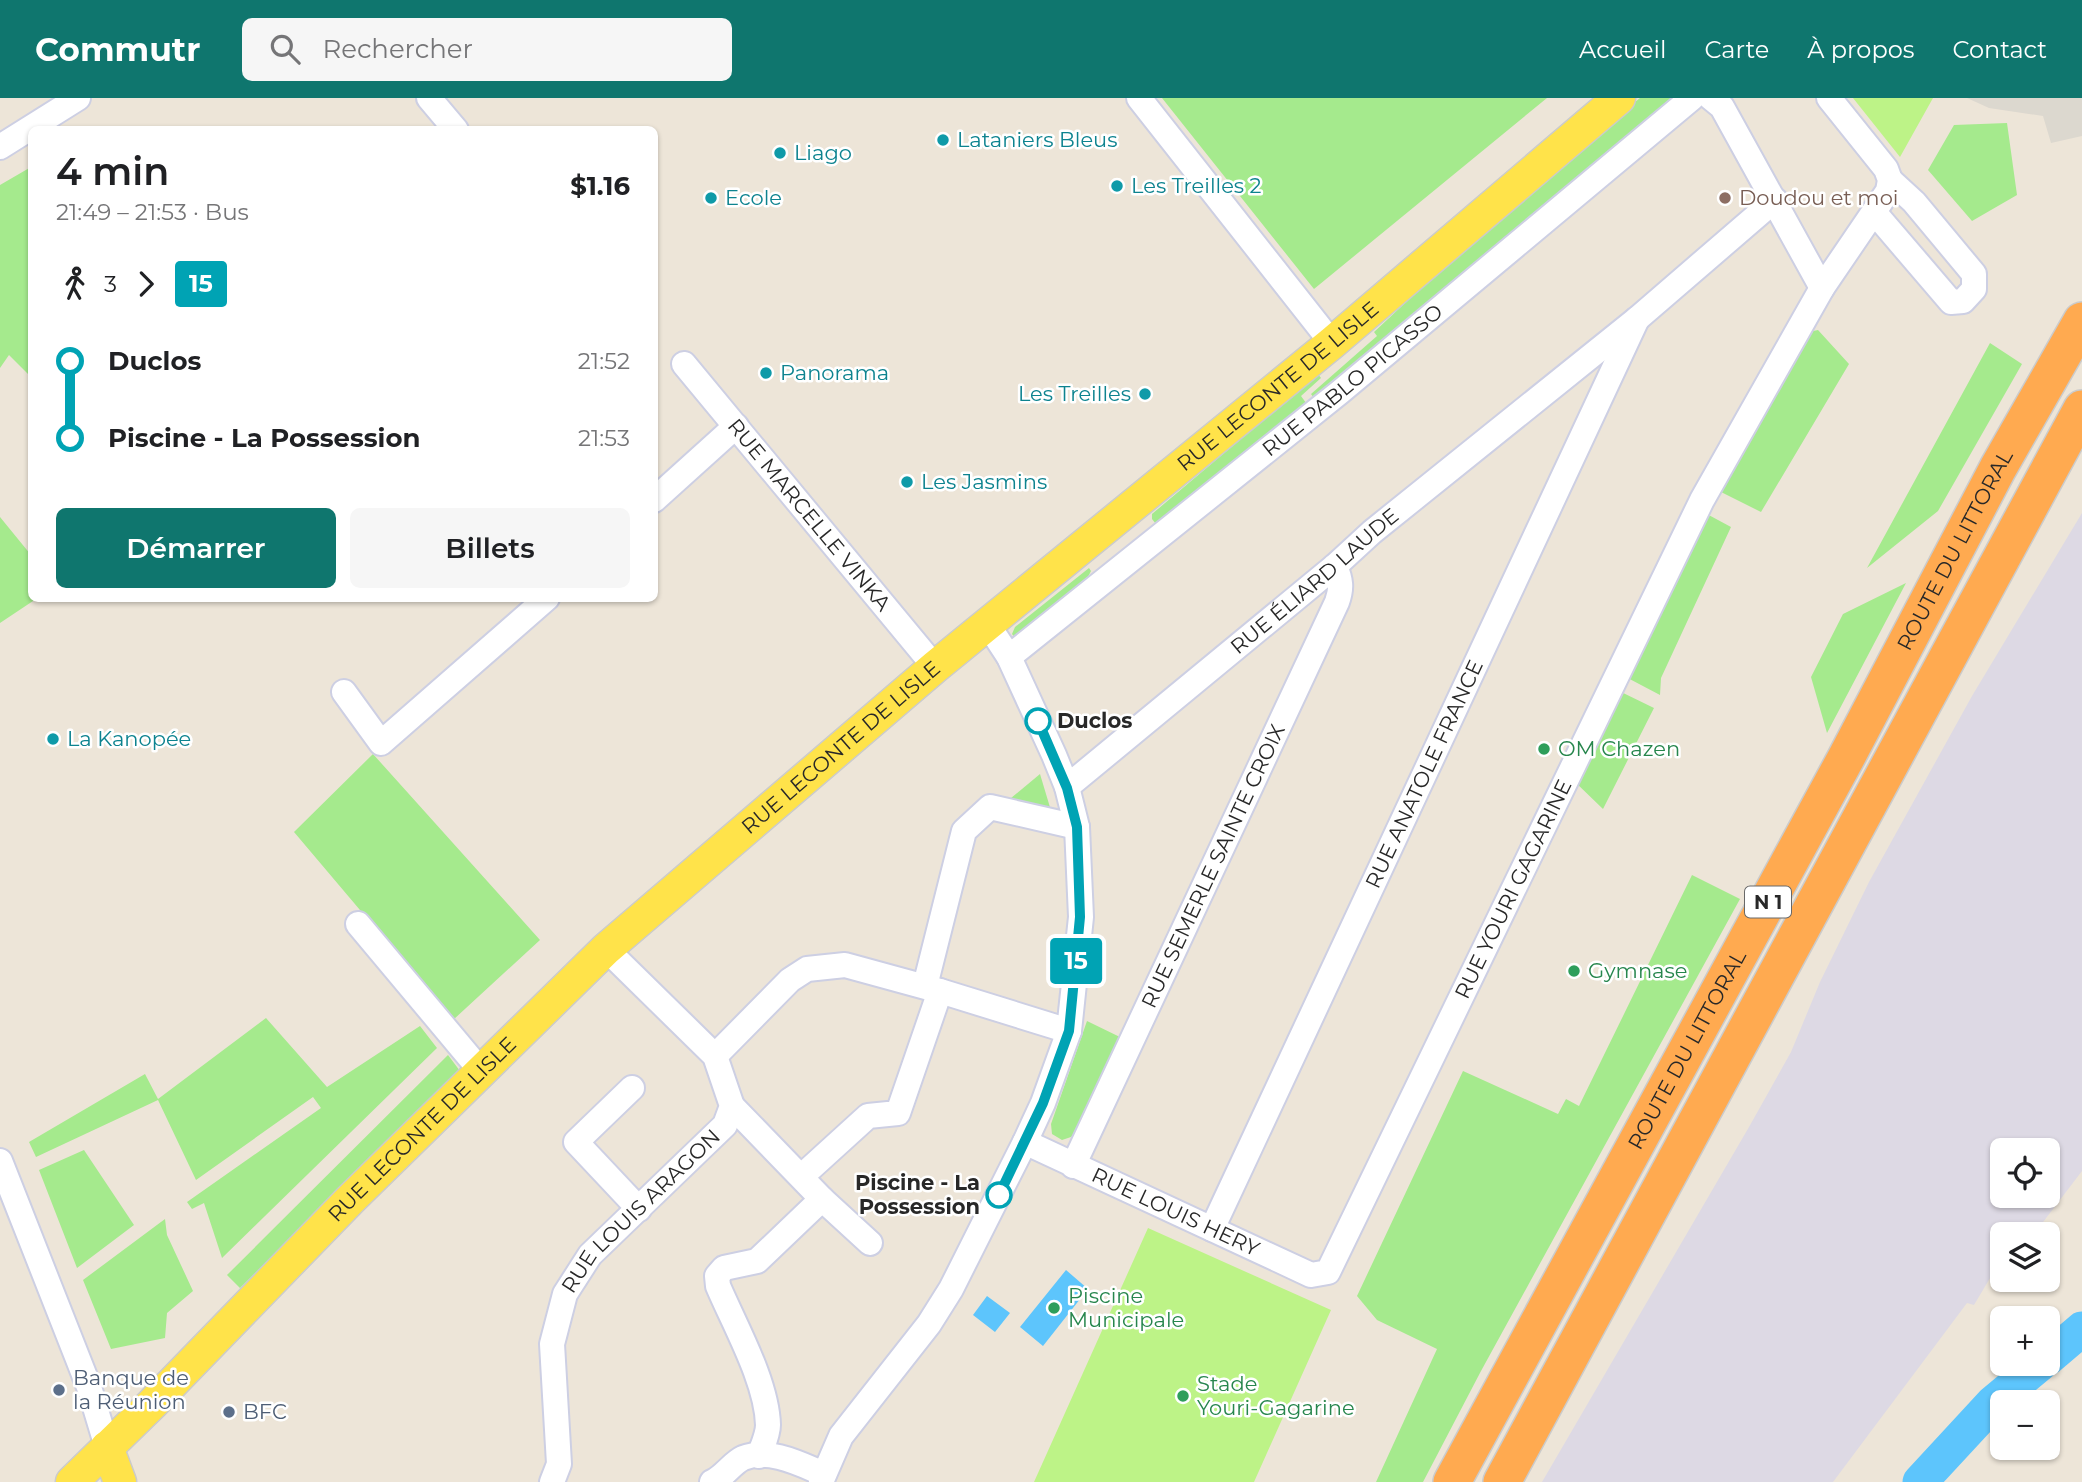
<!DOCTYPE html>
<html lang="fr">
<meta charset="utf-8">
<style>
body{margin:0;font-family:Montserrat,sans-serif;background:#f6f6f6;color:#202124;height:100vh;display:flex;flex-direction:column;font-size:26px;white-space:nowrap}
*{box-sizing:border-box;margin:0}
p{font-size:23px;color:#757577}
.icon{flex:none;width:38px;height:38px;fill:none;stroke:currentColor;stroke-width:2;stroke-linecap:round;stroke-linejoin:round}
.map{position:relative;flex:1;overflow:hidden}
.panel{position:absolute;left:28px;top:28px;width:630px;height:476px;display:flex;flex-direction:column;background:#fff;border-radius:10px;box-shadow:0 2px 5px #0004}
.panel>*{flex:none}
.badge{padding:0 14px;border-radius:5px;font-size:24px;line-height:46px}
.controls{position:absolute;left:1990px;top:1040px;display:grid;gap:14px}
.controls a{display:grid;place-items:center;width:70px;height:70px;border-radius:10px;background:#fff;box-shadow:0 2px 5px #0004;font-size:35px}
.map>.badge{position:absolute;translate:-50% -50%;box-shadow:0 0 0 4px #fff}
.legs{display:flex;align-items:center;gap:10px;height:77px;padding:0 28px;font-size:23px}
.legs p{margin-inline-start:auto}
.summary{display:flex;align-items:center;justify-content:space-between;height:119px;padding:0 28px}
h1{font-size:38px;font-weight:600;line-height:52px}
.cta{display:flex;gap:14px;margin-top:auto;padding:14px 28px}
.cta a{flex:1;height:80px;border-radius:10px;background:#0f766e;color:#fff;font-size:28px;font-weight:600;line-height:80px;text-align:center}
.cta a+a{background:#f6f6f6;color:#202124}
ul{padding:0 28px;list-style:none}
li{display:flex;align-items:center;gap:24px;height:77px;font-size:26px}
li i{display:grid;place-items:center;width:10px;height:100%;margin:0 9px;background:currentColor}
li i::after{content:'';width:18px;height:18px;margin:-9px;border:5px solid;border-radius:50%;background:#fff}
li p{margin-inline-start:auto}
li:first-child i{background:linear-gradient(#0000 50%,currentColor 0)}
li:last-child i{background:linear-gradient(currentColor 50%,#0000 0)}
header{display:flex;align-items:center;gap:42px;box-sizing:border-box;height:98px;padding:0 35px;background:#0f766e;color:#fff}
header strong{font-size:33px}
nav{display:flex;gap:38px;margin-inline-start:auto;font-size:24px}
.search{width:490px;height:63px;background:#f6f6f6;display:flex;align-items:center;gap:18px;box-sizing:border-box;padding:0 24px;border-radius:10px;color:#757577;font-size:26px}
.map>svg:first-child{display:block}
</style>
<header>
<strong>Commutr</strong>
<div class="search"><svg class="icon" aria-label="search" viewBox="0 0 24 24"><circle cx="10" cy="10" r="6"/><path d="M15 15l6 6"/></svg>Rechercher</div>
<nav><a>Accueil</a><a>Carte</a><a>À propos</a><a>Contact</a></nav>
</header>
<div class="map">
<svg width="2082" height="1384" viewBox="0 0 2082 1384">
<rect width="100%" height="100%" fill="#ede5d8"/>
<path fill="#ddd9e4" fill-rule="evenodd" d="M2082,415V1073L2037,1132L2023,1125L2016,1136H2002V1160L1974,1207L1967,1205L1833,1384H1542L1749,1029L1791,954L1820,884L1869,784L1972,598ZM2002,1052H2048V1097H2002Z"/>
<path fill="#a5ea8d" d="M1162,0H1547L1314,191Z
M1640,0H1679L1317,304L1311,296L1377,238L1374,234L1520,98Z
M2007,25L2017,97L1972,123L1928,72L1954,27Z
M31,69L32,273L30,278L9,257L0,270V87Z
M1818,232L1849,266L1761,414L1717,392L1804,235Z
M1990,245L2022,266L1938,413L1867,470Z
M1318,276L1321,280L1301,298L1309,309L1156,426L1152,421V416Z
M1705,415L1731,429L1661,580L1660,597L1622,577Z
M0,419L31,457L32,500L36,501L0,525Z
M1089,470L1091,473C1076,505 1046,524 1019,545L1012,536L1015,529Z
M1906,485L1827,635L1811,579L1843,516Z
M1615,591L1654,610L1603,711L1573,682Z
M373,656L540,842L453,922L294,734Z
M1040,676L1052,716L1005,705Z
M1692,777L1740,801L1481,1273L1423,1384H1376L1437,1251L1377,1222L1357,1198L1463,973L1558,1016L1566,1001L1579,1008Z
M266,920L327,989L420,928L437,950L222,1160L204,1105L192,1111L187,1104L321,1010L313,999L196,1082L158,1002L36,1059L29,1044L145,976L158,1001Z
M1087,923L1124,941L1085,1028L1071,1039L1062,1042L1052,1036L1051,1026Z
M448,957L460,973L240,1190L227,1177Z
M84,1052L134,1127L77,1170L39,1072Z
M165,1121L167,1137L193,1193L167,1215L165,1240L111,1251L83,1182Z"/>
<path fill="#bdf387" d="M1853,0H1933L1900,59Z
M1148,1130L1331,1212L1254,1384H1034Z"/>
<path fill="#dcd8cf" d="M1967,0H2082V38L2051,45L2043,18L1989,10Z"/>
<path fill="#5dc5fc" d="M1066,1172L1088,1191L1043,1248L1020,1229Z
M987,1198L1010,1215L995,1234L973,1217Z"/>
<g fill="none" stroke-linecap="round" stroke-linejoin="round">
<path stroke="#5dc5fc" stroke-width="35" d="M2048,1260L2082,1231
M1920,1384L1993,1305L2041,1265"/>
<defs>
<g id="minor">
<path d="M429,0L456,32"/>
<path d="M1139,0L1332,245"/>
<path d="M1711,0L1722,9L1822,190"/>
<path d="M0,49L78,0"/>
<path d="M1874,114L1951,204L1963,203L1974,191V176L1914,104L1890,82"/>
<path id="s1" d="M684,266L935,569"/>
<path d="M654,402L736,328"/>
<path id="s2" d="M1009,559L1340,294L1692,0"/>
<path d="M344,594L381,645L547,500"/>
<path id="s3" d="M1067,689L1335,468L1372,434L1637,221L1775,102"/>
<path d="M358,826L481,973"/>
<path d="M925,888L964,733L990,709L1077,729"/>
<path d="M715,958L790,882L807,871L845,867L940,893L1069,933"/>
<path d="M632,990L576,1044L639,1111"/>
<path d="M732,1008L822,1101L870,1145"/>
<path id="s4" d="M1025,1044L1311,1177L1328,1174L1702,402L1822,190L1888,93L1890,82L1886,71L1829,0"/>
<path d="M0,1063L89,1289L107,1349"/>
<path id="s5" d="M1073,1068L1337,504C1342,490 1341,482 1335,468"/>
<path d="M802,1078L868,1018L898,1015L940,893"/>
<path id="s6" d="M1212,1131L1637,221"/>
<path d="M759,1358C762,1349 768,1337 768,1327C767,1284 735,1228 718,1188L717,1178L724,1170L757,1163L822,1101"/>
<path id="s7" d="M552,1384L559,1366L552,1246L565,1196L590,1157L725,1027L732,1008L715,958L606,851"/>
<path d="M712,1384C724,1379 732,1365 743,1360C770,1350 800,1366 824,1376"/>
<path d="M821,1384L841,1338L929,1226L951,1191L1025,1044L1043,1005L1069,933L1081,819L1077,729L1067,689L1054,657L1009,559L988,527"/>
</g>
<g id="major">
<path d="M107,1349L120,1384"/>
<path id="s8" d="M72,1384L152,1306L350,1102L606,851L935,569L1332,245L1619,0"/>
</g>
<g id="highway">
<path id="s9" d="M1452,1384L1846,660L1998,370L2082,223"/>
<path d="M1502,1384L2082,311"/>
</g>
</defs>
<use href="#minor" stroke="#cdcfe3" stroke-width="28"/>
<use href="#major" stroke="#cbcbcb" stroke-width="35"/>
<use href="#highway" stroke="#cbcbcb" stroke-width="40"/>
<use href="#minor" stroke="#fff" stroke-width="24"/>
<use href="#major" stroke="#ffe34a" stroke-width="32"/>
<use href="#highway" stroke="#ffaa50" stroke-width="37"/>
</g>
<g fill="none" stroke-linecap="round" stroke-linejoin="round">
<defs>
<path id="line-1" d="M999,1097L1043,1005L1069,933L1080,819L1077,729L1067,690L1038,623"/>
</defs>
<use href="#line-1" stroke="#fff" stroke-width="16"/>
<use href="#line-1" stroke="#00a3b4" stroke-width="10"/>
</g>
<g fill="#0f9aa8" stroke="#fff" stroke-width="2.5">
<circle cx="943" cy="42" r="7"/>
<circle cx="780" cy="55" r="7"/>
<circle cx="1117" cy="88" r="7"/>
<circle cx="711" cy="100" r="7"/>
<circle cx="766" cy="275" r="7"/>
<circle cx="1145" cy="296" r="7"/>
<circle cx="907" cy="384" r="7"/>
<circle cx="53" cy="641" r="7"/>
</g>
<circle fill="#8d6e63" stroke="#fff" stroke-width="2.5" cx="1725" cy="100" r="7"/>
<g fill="#fff" stroke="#00a3b4" stroke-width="3.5">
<circle cx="1038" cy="623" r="12"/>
<circle cx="999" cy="1097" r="12"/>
</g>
<g fill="#2e9e5b" stroke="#fff" stroke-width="2.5">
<circle cx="1544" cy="651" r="7"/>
<circle cx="1574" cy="873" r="7"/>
<circle cx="1054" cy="1210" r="7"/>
<circle cx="1183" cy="1298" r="7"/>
</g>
<g fill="#5c6f8a" stroke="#fff" stroke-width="2.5">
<circle cx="59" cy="1292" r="7"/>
<circle cx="229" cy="1314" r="7"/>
</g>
<g text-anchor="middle" stroke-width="5" stroke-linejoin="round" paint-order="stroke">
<rect fill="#fff" stroke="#686868" stroke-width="2" x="1745" y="788.5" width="46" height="31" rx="5"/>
<g font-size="19" font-weight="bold" fill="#282828">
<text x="1768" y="811">N 1</text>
</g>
<g font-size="21" fill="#0d838f" stroke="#fff" text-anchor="start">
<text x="957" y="49">Lataniers Bleus</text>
<text x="794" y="62">Liago</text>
<text x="1131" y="95">Les Treilles 2</text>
<text x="725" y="107">Ecole</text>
<text x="780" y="282">Panorama</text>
<text x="1131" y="303" text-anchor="end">Les Treilles</text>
<text x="921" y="391">Les Jasmins</text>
<text x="67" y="648">La Kanopée</text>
</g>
<g font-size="21" fill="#785e54" stroke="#fff" text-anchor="start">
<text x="1739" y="107">Doudou et moi</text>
</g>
<g font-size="21" fill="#282828" stroke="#fff">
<text dy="7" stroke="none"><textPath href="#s2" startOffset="441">RUE PABLO PICASSO</textPath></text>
<text dy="7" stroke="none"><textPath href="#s8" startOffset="1631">RUE LECONTE DE LISLE</textPath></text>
<text dy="7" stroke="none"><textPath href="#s1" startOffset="196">RUE MARCELLE VINKA</textPath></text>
<text dy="7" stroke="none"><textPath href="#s9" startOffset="1059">ROUTE DU LITTORAL</textPath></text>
<text dy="7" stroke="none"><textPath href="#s3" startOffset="322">RUE ÉLIARD LAUDE</textPath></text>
<text dy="7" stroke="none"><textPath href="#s8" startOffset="1064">RUE LECONTE DE LISLE</textPath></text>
<text dy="7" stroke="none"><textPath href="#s6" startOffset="502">RUE ANATOLE FRANCE</textPath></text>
<text dy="7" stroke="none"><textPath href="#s5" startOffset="331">RUE SEMERLE SAINTE CROIX</textPath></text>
<text dy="7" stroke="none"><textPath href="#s4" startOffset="758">RUE YOURI GAGARINE</textPath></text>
<text dy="7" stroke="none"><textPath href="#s9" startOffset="492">ROUTE DU LITTORAL</textPath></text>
<text dy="7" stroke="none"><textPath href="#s8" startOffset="497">RUE LECONTE DE LISLE</textPath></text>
<text dy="7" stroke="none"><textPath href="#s7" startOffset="304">RUE LOUIS ARAGON</textPath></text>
<text dy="7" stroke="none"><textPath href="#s4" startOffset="166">RUE LOUIS HERY</textPath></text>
</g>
<g font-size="21" font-weight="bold" fill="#282828" stroke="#fff" text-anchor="start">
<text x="1057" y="630">Duclos</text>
<text x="980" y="1092" text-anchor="end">Piscine - La<tspan x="980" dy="24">Possession</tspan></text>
</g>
<g font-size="21" fill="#27864d" stroke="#fff" text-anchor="start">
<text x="1558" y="658">OM Chazen</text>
<text x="1588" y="880">Gymnase</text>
<text x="1068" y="1205">Piscine<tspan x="1068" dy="24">Municipale</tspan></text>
<text x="1197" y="1293">Stade<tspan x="1197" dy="24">Youri-Gagarine</tspan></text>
</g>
<g font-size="21" fill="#4e5e75" stroke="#fff" text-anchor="start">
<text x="73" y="1287">Banque de<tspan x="73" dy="24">la Réunion</tspan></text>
<text x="243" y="1321">BFC</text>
</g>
</g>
</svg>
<div class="controls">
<a><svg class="icon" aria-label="locate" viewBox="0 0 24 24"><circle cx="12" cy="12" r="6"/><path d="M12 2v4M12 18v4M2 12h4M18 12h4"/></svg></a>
<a><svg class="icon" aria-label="layers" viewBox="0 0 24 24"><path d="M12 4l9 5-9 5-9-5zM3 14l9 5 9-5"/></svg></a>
<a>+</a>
<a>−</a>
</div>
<b class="badge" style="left:1076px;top:863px;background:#00a3b4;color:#fff">15</b>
<section class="panel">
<div class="summary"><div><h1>4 min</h1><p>21:49 – 21:53 · Bus</p></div><b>$1.16</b></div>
<div class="legs"><svg class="icon" aria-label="walk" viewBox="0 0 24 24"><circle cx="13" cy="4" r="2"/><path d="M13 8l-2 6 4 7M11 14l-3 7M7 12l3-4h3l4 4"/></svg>3<svg class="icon" aria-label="forward" viewBox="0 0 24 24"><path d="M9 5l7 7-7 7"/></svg><b class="badge" style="background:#00a3b4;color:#fff">15</b></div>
<ul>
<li><i style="color:#00a3b4"></i><b>Duclos</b><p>21:52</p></li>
<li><i style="color:#00a3b4"></i><b>Piscine - La Possession</b><p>21:53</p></li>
</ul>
<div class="cta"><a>Démarrer</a><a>Billets</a></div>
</section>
</div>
